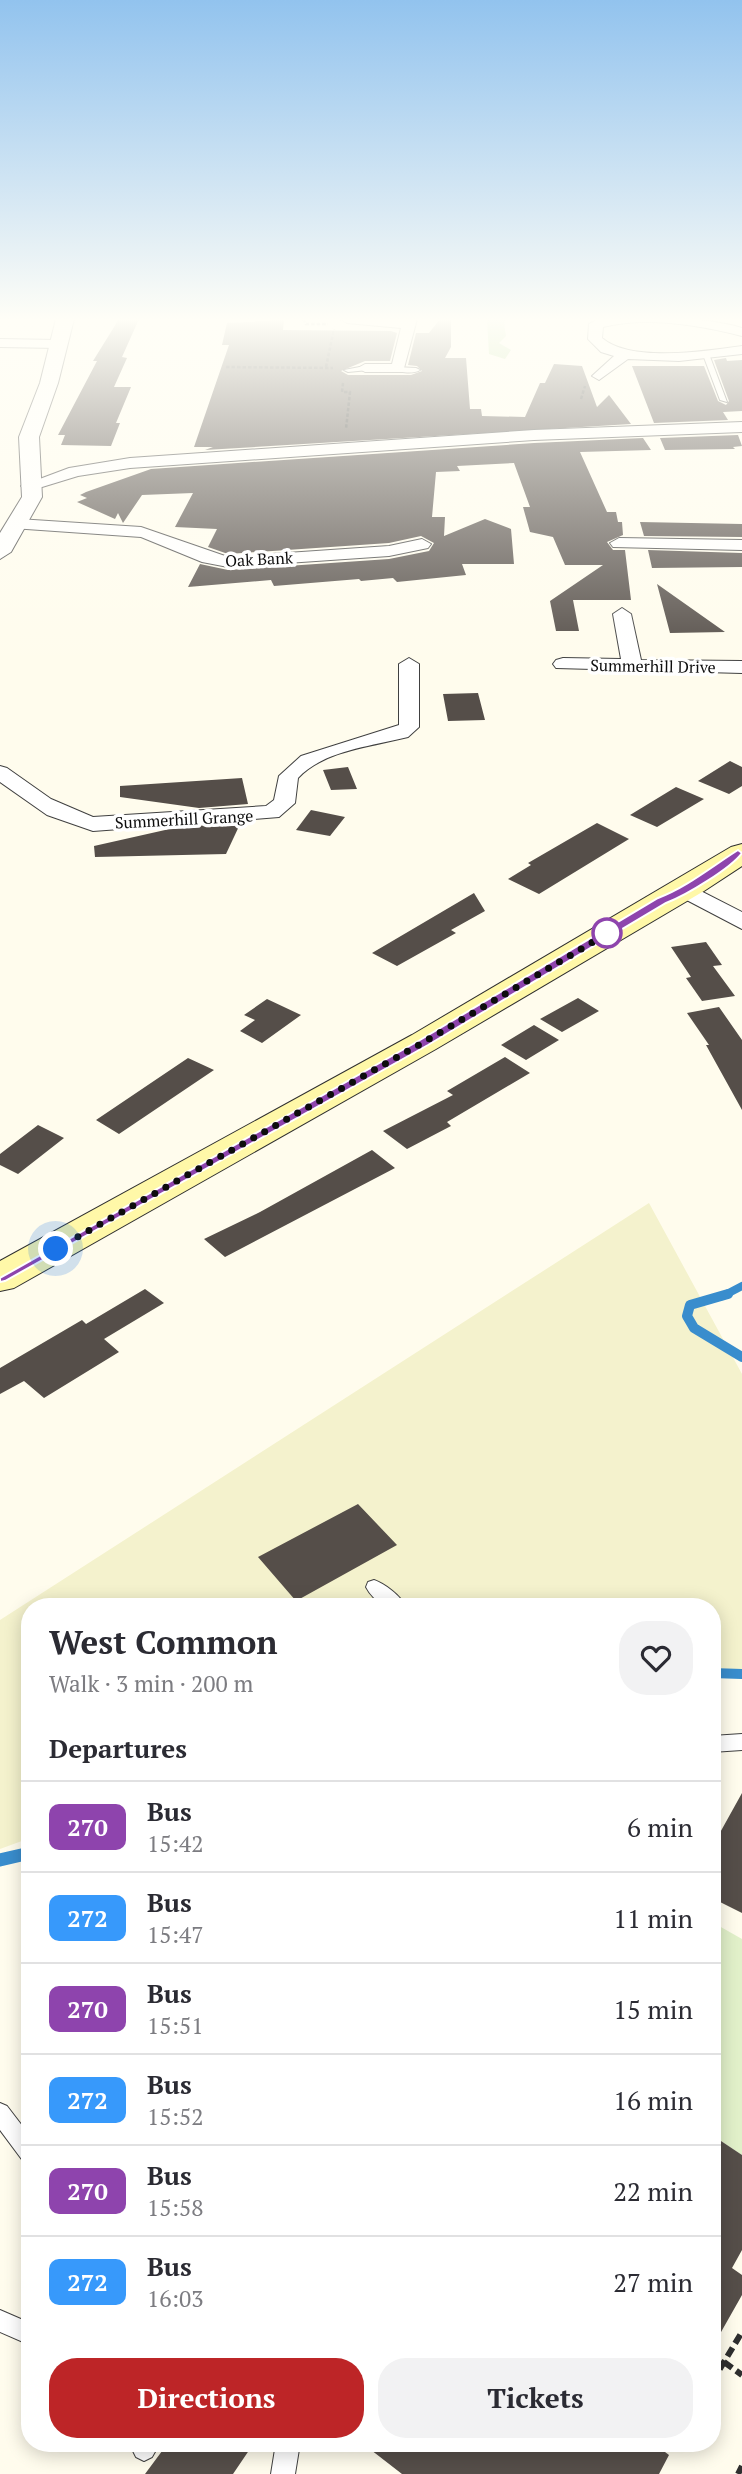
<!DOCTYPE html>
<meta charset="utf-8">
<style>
body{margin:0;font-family:"PT Serif",serif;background:#f2f2f3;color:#2b2b33;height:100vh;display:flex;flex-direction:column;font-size:26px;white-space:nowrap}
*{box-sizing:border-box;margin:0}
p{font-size:23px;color:#7c7c81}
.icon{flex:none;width:38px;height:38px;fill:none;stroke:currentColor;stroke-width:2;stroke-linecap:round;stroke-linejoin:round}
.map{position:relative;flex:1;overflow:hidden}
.side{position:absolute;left:21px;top:1598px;width:700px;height:854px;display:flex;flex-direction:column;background:#fff;border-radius:28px;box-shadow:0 4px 18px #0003}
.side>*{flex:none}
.badge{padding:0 14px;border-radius:10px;font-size:24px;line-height:46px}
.you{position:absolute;width:35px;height:35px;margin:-18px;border:5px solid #fff;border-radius:50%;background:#1a73e8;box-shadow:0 0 0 10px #1a73e833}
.map>.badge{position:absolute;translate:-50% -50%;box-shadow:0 0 0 4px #fff}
h2{padding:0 28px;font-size:26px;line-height:63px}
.round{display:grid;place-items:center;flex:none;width:74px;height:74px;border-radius:28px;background:#f2f2f3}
.head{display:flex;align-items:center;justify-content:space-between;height:119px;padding:0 28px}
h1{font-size:33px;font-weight:800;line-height:52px}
.primary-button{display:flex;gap:14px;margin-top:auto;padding:14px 28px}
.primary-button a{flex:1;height:80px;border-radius:28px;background:#bd2527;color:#fff;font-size:28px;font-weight:800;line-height:80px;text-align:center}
.primary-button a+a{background:#f2f2f3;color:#2b2b33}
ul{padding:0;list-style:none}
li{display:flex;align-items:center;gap:21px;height:91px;padding:0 28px;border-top:2px solid #e1e1e2}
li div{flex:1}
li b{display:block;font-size:26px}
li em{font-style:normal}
li .badge{min-width:77px;font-weight:700;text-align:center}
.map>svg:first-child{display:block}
</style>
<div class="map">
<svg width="742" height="2474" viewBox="0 0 742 2474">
<rect width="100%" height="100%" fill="#fffced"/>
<path fill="#f4f2cd" d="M649,1203L742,1374V1670L712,1668V1606H30V1838L0,1849V1620Z"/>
<path fill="#b2da96" d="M487,319H507L504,323L506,336L499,343L511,350L505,359L489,354Z"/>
<path fill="#e1f0c9" d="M712,1922L742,1939V2155L712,2135Z"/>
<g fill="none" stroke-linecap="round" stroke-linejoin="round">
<path stroke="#398dcd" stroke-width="8" d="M723,1296L742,1286"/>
<path stroke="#398dcd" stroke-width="10" d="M728,1294L690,1305L687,1316L694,1328L742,1357
M712,1673L742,1674"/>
<path stroke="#398dcd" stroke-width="13" d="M0,1860L30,1853"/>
</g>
<path fill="#554e49" d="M119,319H139L122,357L127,358L114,387H131L116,423H120L111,446L61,445L65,435H58L97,361H93Z
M440,319H451V347L445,358H466L470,409H481L482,416L525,417L540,383H545L554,364L582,366L597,407L609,395L631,424L205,450L213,447H194L229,345H222L227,323L284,320L283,330L391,331L397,333L390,361H365L341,371L348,375H411L422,371L417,366L408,365L416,333H429Z
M726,358L727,361L742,360V411L723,412L728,420L654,423L632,366H704L718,401L726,405L729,401L714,360Z
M738,435L742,446L733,447L735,449L665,450L660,438Z
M643,438L651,450L580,452L607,512H616L618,522H622L623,535L607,542L613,550H625L631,600H573L579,631H556L550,601L603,565H565L553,537L530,532L523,507H530L514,463L457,466L460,471L436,472L432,517H445L444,536L485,519L511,529L514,564H462L466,575L397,582L393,578L361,581L359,579L274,586L271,580L188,587L200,564L228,570L389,559L429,551L434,543L421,536L389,543L228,554L208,547L217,529L175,527L193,493L142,495L123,523L118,513L115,519L77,502L87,498L80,495L86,492L151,469L534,443Z
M640,522L742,524V537L644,536Z
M648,550L742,553V567L652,568Z
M657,584L725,632L670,633Z
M478,693L485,720L448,721L443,694Z
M730,761L742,767V786L729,794L698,781Z
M348,767L357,789L331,790L323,770Z
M242,778L248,804L199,808L120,797V786Z
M676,787L704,799L657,827L630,815Z
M311,810L345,817L330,836L296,830Z
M241,822L226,854L95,857L94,846L174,828Z
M597,823L629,839L539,894L508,879L531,865L528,863Z
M474,893L485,911L451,930L456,933L397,966L372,953Z
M706,942L722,965L713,966L735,996L702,1001L686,978L691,977L671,947Z
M578,998L599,1011L562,1032L540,1019Z
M267,999L301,1015L262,1043L240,1031L255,1020L244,1015Z
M719,1007L742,1040V1110L706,1045H709L687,1013Z
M534,1025L559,1040L526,1060L501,1045Z
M505,1057L530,1073L447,1122L451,1126L407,1149L383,1131L453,1095L447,1091Z
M188,1058L214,1070L119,1134L96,1120Z
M38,1125L64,1138L18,1174L0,1165V1154Z
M372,1150L395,1168L225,1257L204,1239L260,1212Z
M145,1289L164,1303L104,1339L119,1352L44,1398L24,1381L0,1394V1368L82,1320L86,1324Z
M358,1504L397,1545L296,1601L258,1557Z
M742,1793V1913L712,1898V1847Z
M712,2135L742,2155V2250L732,2268L742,2275V2295L712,2348Z
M168,2443H254L233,2474H145Z
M362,2443H653L669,2455L659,2474H402Z"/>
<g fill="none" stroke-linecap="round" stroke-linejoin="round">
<defs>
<path id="service" d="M702,352L709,354L727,402L720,400Z
M365,366L369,368L368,370L348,372L344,370Z
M395,367L416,368L420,370C414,374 400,373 394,369Z
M374,1580C385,1584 401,1596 405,1606C387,1606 375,1604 366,1587L368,1582Z
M742,1734V1750L712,1752V1736Z
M0,2103L7,2106L30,2136V2164L23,2161L0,2130Z
M0,2310L30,2323V2345L0,2332Z
M135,2443H160L152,2457L144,2461L136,2457L132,2449Z
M276,2443H300L295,2474H271Z"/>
<path id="minor" d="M340,319H417L403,372H365L358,368L365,364H392L401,328L347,323Z
M599,319C646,319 696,314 742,328V336C699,325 647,316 603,327L602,338C631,363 705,351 742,346V354L679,361L628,359L599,380L592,376L614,356L601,352L588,339L589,324Z
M0,339L57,340L64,344L57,348L0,347Z
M742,422V432L534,440L130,468L78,476L29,491L21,486L69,468L130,458L534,430Z
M18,519L141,527L228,557L389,546L422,539L431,544L428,548L389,556L228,567L202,562L141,537L12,528L9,524L12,520Z
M619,538L742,540V550L613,547L610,543Z
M622,608L631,614L641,660L742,661V673L556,668L553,664L556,660L563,658L621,659L613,614Z
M409,658L419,664V727L408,737C373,746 324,750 298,778L295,803L279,817L93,831L47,815L0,782V766L7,768L51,799L93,817L266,806L274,800L279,776L301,756L399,725V664Z
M687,884L742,912V929L679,896L676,891L679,886Z"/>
<path id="tertiary" d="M56,319H74L58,383L39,437L42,497L11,552L0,559V533L22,497L19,437L40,383Z"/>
<path id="secondary" d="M742,844V866L704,891L436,1049L14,1288L0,1291V1261L412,1035L731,847Z"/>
</defs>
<use href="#service" stroke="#404040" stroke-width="2"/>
<use href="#minor" stroke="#404040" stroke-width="2"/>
<use href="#tertiary" stroke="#404040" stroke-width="2"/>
<use href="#secondary" stroke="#2f2f2f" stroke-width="2"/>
<path stroke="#2f2f2f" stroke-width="2.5" stroke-dasharray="3.5 2" stroke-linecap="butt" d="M303,319L306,324H328
M226,367L333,368
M326,367L334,329
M343,383L342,392H350L346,429
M581,399L585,386"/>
<path stroke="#2f2f2f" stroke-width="6" stroke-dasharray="10 5" stroke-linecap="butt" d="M724,2362L742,2375
M712,2382L742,2332
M738,2474L742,2466"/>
<use href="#service" fill="#fff" fill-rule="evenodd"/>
<use href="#minor" fill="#fff" fill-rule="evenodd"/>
<use href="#tertiary" fill="#fff" fill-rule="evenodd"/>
<use href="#secondary" fill="#fff8a8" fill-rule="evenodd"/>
</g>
<linearGradient id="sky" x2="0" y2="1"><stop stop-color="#92c3ee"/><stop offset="0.48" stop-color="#fffef7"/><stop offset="1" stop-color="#fffef7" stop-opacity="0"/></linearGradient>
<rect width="742" height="666" fill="url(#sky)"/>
<path fill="#8e44ad" stroke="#fff" stroke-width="2" d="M738,850L742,853C731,868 687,895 666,903L428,1045L5,1281L0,1282V1278L420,1040L658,898C687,887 711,867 738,850Z"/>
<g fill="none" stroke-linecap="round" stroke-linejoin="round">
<path stroke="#0d0d0d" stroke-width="7" stroke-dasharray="0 12.6" d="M56,1249L424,1042L615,929L607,933"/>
</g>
<circle fill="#fff" stroke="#8e44ad" stroke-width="3.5" cx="607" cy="933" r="14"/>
<g text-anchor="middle" stroke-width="7" stroke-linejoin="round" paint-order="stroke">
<g font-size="16" fill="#0d0d0d" stroke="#fff">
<text transform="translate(259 559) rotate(-3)" y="6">Oak Bank</text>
<text transform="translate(653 666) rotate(1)" y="6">Summerhill Drive</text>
<text transform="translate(184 819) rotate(-3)" y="6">Summerhill Grange</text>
</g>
</g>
</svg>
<div class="you" style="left:56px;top:1249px"></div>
<section class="side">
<div class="head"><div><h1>West Common</h1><p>Walk · 3 min · 200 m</p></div><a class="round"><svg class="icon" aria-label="heart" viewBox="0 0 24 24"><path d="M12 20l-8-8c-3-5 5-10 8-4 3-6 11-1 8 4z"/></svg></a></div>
<h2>Departures</h2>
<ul>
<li><span class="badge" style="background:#8e44ad;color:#fff">270</span><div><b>Bus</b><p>15:42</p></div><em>6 min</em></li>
<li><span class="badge" style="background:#3799fb;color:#fff">272</span><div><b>Bus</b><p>15:47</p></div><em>11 min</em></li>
<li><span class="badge" style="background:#8e44ad;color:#fff">270</span><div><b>Bus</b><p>15:51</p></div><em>15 min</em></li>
<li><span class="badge" style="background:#3799fb;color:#fff">272</span><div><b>Bus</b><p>15:52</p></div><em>16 min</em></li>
<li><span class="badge" style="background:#8e44ad;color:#fff">270</span><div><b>Bus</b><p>15:58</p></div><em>22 min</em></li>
<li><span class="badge" style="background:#3799fb;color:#fff">272</span><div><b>Bus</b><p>16:03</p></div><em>27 min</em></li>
</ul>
<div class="primary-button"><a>Directions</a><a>Tickets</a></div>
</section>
</div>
